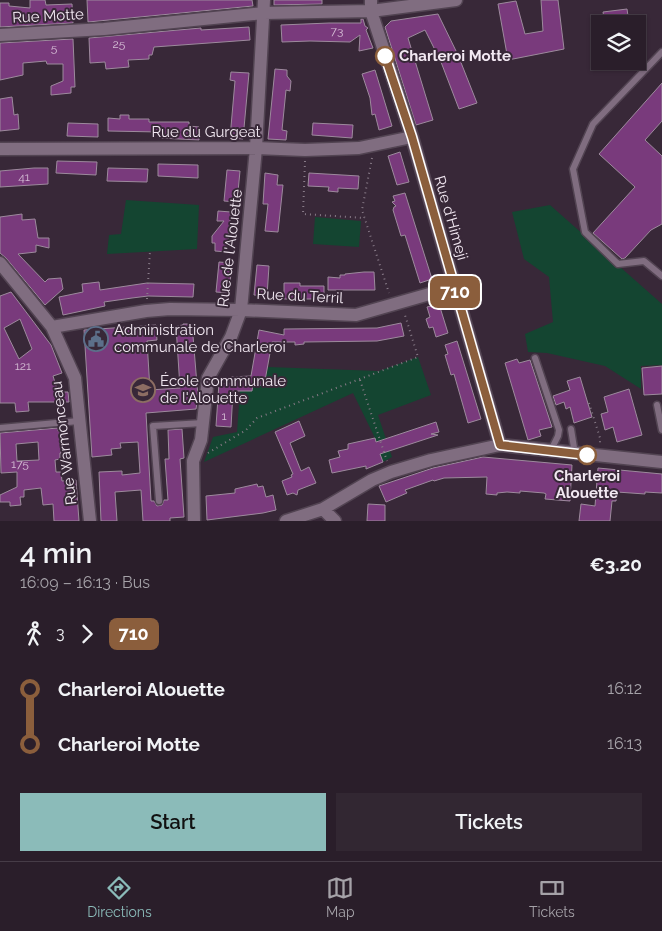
<!DOCTYPE html>
<meta charset="utf-8">
<style>
body{margin:0;font-family:Raleway,sans-serif;background:#322732;color:#f1f3f6;height:100vh;display:flex;flex-direction:column;font-size:19px;white-space:nowrap}
*{box-sizing:border-box;margin:0}
p{font-size:16px;color:#a5a2a8}
.icon{flex:none;width:28px;height:28px;fill:none;stroke:currentColor;stroke-width:2;stroke-linecap:round;stroke-linejoin:round}
.map{position:relative;height:521px;overflow:hidden}
.sheet{display:flex;flex-direction:column;background:#2a1e2a;flex:1}
.sheet>*{flex:none}
.badge{padding:0 10px;border-radius:8px;font-size:18px;line-height:32px}
.buttons{position:absolute;left:591px;top:15px;display:grid;gap:10px}
.buttons a{display:grid;place-items:center;width:55px;height:55px;border-radius:0px;background:#2a1e2a;box-shadow:0 1px 4px #0004,0 0 0 1px #463c47;font-size:25px}
.map>.badge{position:absolute;translate:-50% -50%;box-shadow:0 0 0 2px #fff}
.legs{display:flex;align-items:center;gap:8px;height:55px;padding:0 20px;font-size:16px}
.legs p{margin-inline-start:auto}
.headline{display:flex;align-items:center;justify-content:space-between;height:85px;padding:0 20px}
h1{font-size:28px;font-weight:600;line-height:38px}
.button{display:flex;gap:10px;margin-top:auto;padding:10px 20px}
.button a{flex:1;height:58px;border-radius:0px;background:#8bbbb9;color:#111;font-size:20px;font-weight:600;line-height:58px;text-align:center}
.button a+a{background:#322732;color:#f1f3f6}
ul{padding:0 20px;list-style:none}
li{display:flex;align-items:center;gap:18px;height:55px;font-size:19px}
li i{display:grid;place-items:center;width:8px;height:100%;margin:0 6px;background:currentColor}
li i::after{content:'';width:12px;height:12px;margin:-6px;border:4px solid;border-radius:50%;background:#2a1e2a}
li p{margin-inline-start:auto}
li:first-child i{background:linear-gradient(#0000 50%,currentColor 0)}
li:last-child i{background:linear-gradient(currentColor 50%,#0000 0)}
.tab-bar{display:flex;justify-content:space-around;align-items:center;height:70px;border-top:1px solid #463c47;background:#2a1e2a;font-size:14px;color:#a5a2a8}
.tab-bar a{display:grid;justify-items:center;gap:2px}
.tab-bar .current{color:#8bbbb9}
.map>svg:first-child{display:block}
</style>
<div class="map">
<svg width="662" height="521" viewBox="0 0 662 521">
<rect width="100%" height="100%" fill="#382838"/>
<path fill="#144531" d="M126,200L199,205L197,249L107,254L109,235L121,234Z
M550,205L662,304V365L641,366V389L605,366L547,353L528,352L525,334L553,322L549,277L524,259L512,212Z
M315,217L361,221L359,247L313,244Z
M418,357L431,395L378,415L392,457L383,462L375,438L353,393L204,462L213,437L237,432L240,391H252L253,384L264,386L268,367L379,371Z"/>
<path fill="#793a7c" stroke="#9d8a9d" fill-rule="evenodd" d="M30,0H45L46,5L72,4L73,23L0,27V3H9V6L30,8Z
M87,0H252L253,6L88,22Z
M274,0H322V4L274,5Z
M541,0H558L564,49L508,60L498,4L516,1L525,34L543,31Z
M627,9L629,23L605,24L603,12Z
M438,14L458,55L477,103L459,109L441,62L425,30L408,38L433,120L416,125L385,27L391,21Z
M361,19H363L365,26L368,28L366,30L373,48L359,51L360,35L350,42L310,41L282,42L281,25L329,23H361Z
M249,27L250,40L154,47L152,55H149V59L128,60L129,67L106,69L105,62L90,63L89,38L201,28V30Z
M73,39L75,87H71V93L51,95V86L63,81V64H47L46,61L23,63V75L0,80V43Z
M275,69L287,70V76L291,81L290,91L286,90L282,130L287,131L286,140L268,139Z
M375,70L392,126L379,130L375,114L372,115L370,98L362,74Z
M231,72L249,73L243,139L230,138L235,81L230,80Z
M662,83V121L645,140L662,156V224L651,230L625,258L622,259L593,233L635,187L599,154Z
M12,97L14,115L18,114L19,129L0,131V99Z
M120,115H129V119H149V122H189V126L199,127V140L159,138V132L108,131V118L120,119Z
M68,123L98,124V137L67,136Z
M313,123L353,125L352,138L312,135Z
M400,152L409,182L397,185L388,156Z
M57,161L97,162L96,175L56,173Z
M158,164L198,165V178L158,176Z
M34,168H48V184L0,187V171Z
M108,168L148,169L147,182L107,181Z
M227,170L240,171L237,202L224,201Z
M265,173L278,175L277,185H283L278,232L265,231L268,204H263Z
M309,173L359,176L358,189L338,188V192L328,191L329,187L308,186Z
M405,193L432,279L420,283L405,235L401,236L393,210L394,207L396,206L392,202L395,201L393,196Z
M218,211L231,212L227,252L215,251V243H212V236L224,221H217Z
M22,214V220L35,219L38,238H49V248L36,245V252L18,254L45,282L48,279L61,278L63,289L45,305L6,258L0,253V217Z
M219,262L232,263L229,293L216,292Z
M257,265L269,266L267,296L254,295Z
M364,272H374L375,290H328V277L340,278V275H345V274Z
M99,282L100,290L147,283L194,284L193,297L148,296L132,298L104,302L105,306L63,315L59,297L83,292L82,284Z
M284,283H300V286H324V299H284Z
M11,292L51,345L62,373L53,376L58,392H68L69,402H28L29,411L16,412L15,403H0V296ZM20,319L32,349L19,359L4,328Z
M439,304L448,333L436,337L433,327L429,328L426,319L430,317L427,307Z
M401,323L404,336L377,341L304,342V344L295,345V342H272L264,386L253,384L252,391H233L231,427L216,426L219,383L230,384L231,377L251,376L259,330L284,335V329L377,328Z
M183,324H192L198,397L196,409L146,413L151,501H154L157,506L162,505L164,500H168L165,459H169L168,430L182,429L184,458L180,459L184,517L170,518V521H143L141,490L115,492L117,521H101L99,472L122,471V475L140,473L138,442L120,443L121,448L111,449L112,455L92,457L84,330L156,325L157,340L147,341L150,390L180,388L176,326L183,325Z
M457,341L481,419L468,423L454,374L451,375L445,355L448,354L445,345Z
M517,359L519,363L530,360L552,427L539,430L541,436L528,440L505,363Z
M662,366V394L644,395L642,368Z
M580,377L592,417L574,423L570,407L566,409L564,402L556,405L553,396L570,390L567,381Z
M629,389L642,435L617,442L613,427L605,430L601,414L608,412L604,397Z
M299,421L305,436L290,443L301,471L309,467L316,483L298,490L297,495L293,493L287,495L282,481L292,477L291,475L293,474L275,432Z
M436,422L439,432L431,434L438,435L380,454L383,462L366,469V466L332,473L329,460L340,457L338,451L348,449V444L375,438L376,442Z
M58,428V431H64L65,439L60,440L61,453H60V459L55,460L56,472H61L62,481L76,480L79,521H54L53,504L43,505L41,488L24,490V497H20L21,505L10,506V502H0V495L17,487V472L1,473L0,433ZM38,442L39,460L17,461L16,444Z
M483,457L572,465L570,501L545,499L546,494L544,493L520,491V493L507,492L497,493V495L486,494L487,477L444,478L434,481L433,480L405,490L407,493L386,502L379,486L433,468Z
M598,468L662,474V493L645,492V494L617,492L616,501H612L610,521H579L581,504L595,506Z
M257,484L258,487L263,486L266,497L273,495L276,510L263,513L207,520L206,496L235,493V489Z
M368,504L385,505V521H367Z"/>
<g fill="none" stroke-linecap="round" stroke-linejoin="round">
<defs>
<path id="lane" d="M662,52L593,124L573,169L585,232L618,264L644,261L662,276
M535,358L559,430L558,436L551,450
M657,405L662,430
M0,428L79,421
M571,429L575,454
M159,501L153,426L203,423"/>
<path id="street" d="M371,0V11L412,137L500,445
M0,35L104,29L264,13L371,11L456,0
M0,149L256,148L305,150L359,148L412,137
M0,263L52,327L75,378L90,521
M52,327L146,311L170,309L241,310L356,315L454,287
M323,509L335,521
M194,521L193,461L201,440L208,378L231,337L241,310L256,148L264,0
M286,521L323,509L372,480L391,472L431,460L500,445L662,462"/>
</defs>
<use href="#lane" stroke="#524452" stroke-width="9"/>
<use href="#street" stroke="#524452" stroke-width="15"/>
<path stroke="#887b88" stroke-width="2" stroke-dasharray="1 4" stroke-linecap="butt" d="M372,158L362,210L389,293
M305,161L303,214L365,218
M147,299L150,251
M360,380L387,461
M589,403L600,438V444
M208,453L246,430L257,418L418,357L404,312"/>
<use href="#lane" stroke="#806d80" stroke-width="6"/>
<use href="#street" stroke="#806d80" stroke-width="12"/>
</g>
<g fill="none" stroke-linecap="round" stroke-linejoin="round">
<defs>
<path id="line-1" d="M385,56L412,137L500,445L587,455"/>
</defs>
<use href="#line-1" stroke="#fff" stroke-width="11"/>
<use href="#line-1" stroke="#8b5e3c" stroke-width="8"/>
</g>
<defs>
<symbol id="civic-ring" viewBox="-11 -11 22 22"><circle r="9.5" fill="#382838" stroke="#5c6f8a" stroke-width="1.5"/><path d="M-.6-6.5H3V-4.5H.6V-3L4-1V1h2V6H-6V1h2V-1L-.6-3ZM-1.2 2.5V6h2.4V2.5Z" fill="#5c6f8a"/></symbol>
<symbol id="school-ring" viewBox="-11 -11 22 22"><circle r="9.5" fill="#382838" stroke="#8d6e63" stroke-width="1.5"/><path d="M0-5L7-2L0 1L-7-2ZM-4 1L0 2.5L4 1V4Q0 6-4 4Z" fill="#8d6e63"/></symbol>
</defs>
<g fill-rule="evenodd">
<use href="#civic-ring" x="82" y="325" width="28" height="28"/>
<use href="#school-ring" x="129" y="376" width="28" height="28"/>
</g>
<g fill="#fff" stroke="#8b5e3c" stroke-width="2.5">
<circle cx="385" cy="56" r="9"/>
<circle cx="587" cy="455" r="9"/>
</g>
<g text-anchor="middle" stroke-width="4" stroke-linejoin="round" paint-order="stroke">
<g font-size="12" fill="#d4bcd4">
<text x="337" y="35">73</text>
<text x="119" y="48">25</text>
<text x="54" y="52">5</text>
<text x="24" y="181">41</text>
<text x="23" y="370">121</text>
<text x="224" y="420">1</text>
<text x="20" y="468">175</text>
</g>
<g font-size="15" fill="#f2e8f2" stroke="#382838">
<text transform="translate(48 16) rotate(-3)" y="5">Rue Motte</text>
<text x="206" y="137">Rue du Gurgeat</text>
<text transform="translate(451 218) rotate(74)" y="5">Rue d'Himeji</text>
<text transform="translate(230 248) rotate(-83)" y="5">Rue de l'Alouette</text>
<text transform="translate(300 296) rotate(3)" y="5">Rue du Terril</text>
<text transform="translate(64 443) rotate(-97)" y="5">Rue Warmonceau</text>
</g>
<g font-size="15" font-weight="bold" fill="#f2e8f2" stroke="#382838" text-anchor="start">
<text x="399" y="61">Charleroi Motte</text>
<text x="587" y="481" text-anchor="middle">Charleroi<tspan x="587" dy="17">Alouette</tspan></text>
</g>
<g font-size="15" fill="#f2e8f2" stroke="#382838" text-anchor="start">
<text x="114" y="335">Administration<tspan x="114" dy="17">communale de Charleroi</tspan></text>
<text x="160" y="386">École communale<tspan x="160" dy="17">de l'Alouette</tspan></text>
</g>
</g>
</svg>
<div class="buttons">
<a><svg class="icon" aria-label="layers" viewBox="0 0 24 24"><path d="M12 4l9 5-9 5-9-5zM3 14l9 5 9-5"/></svg></a>
</div>
<b class="badge" style="left:455px;top:292px;background:#8b5e3c;color:#fff">710</b>
</div>
<section class="sheet">
<div class="headline"><div><h1>4 min</h1><p>16:09 – 16:13 · Bus</p></div><b>€3.20</b></div>
<div class="legs"><svg class="icon" aria-label="walk" viewBox="0 0 24 24"><circle cx="13" cy="4" r="2"/><path d="M13 8l-2 6 4 7M11 14l-3 7M7 12l3-4h3l4 4"/></svg>3<svg class="icon" aria-label="forward" viewBox="0 0 24 24"><path d="M9 5l7 7-7 7"/></svg><b class="badge" style="background:#8b5e3c;color:#fff">710</b></div>
<ul>
<li><i style="color:#8b5e3c"></i><b>Charleroi Alouette</b><p>16:12</p></li>
<li><i style="color:#8b5e3c"></i><b>Charleroi Motte</b><p>16:13</p></li>
</ul>
<div class="button"><a>Start</a><a>Tickets</a></div>
</section>
<nav class="tab-bar">
<a class="current"><svg class="icon" aria-label="directions" viewBox="0 0 24 24"><path d="M12 3l9 9-9 9-9-9zM9 14v-3h6M13 9l2 2-2 2"/></svg>Directions</a>
<a><svg class="icon" aria-label="map" viewBox="0 0 24 24"><path d="M3 6l6-2 6 2 6-2v14l-6 2-6-2-6 2zM9 4v14M15 6v14"/></svg>Map</a>
<a><svg class="icon" aria-label="tickets" viewBox="0 0 24 24"><path d="M3 7h18v10H3zM15 7v10"/></svg>Tickets</a>
</nav>
